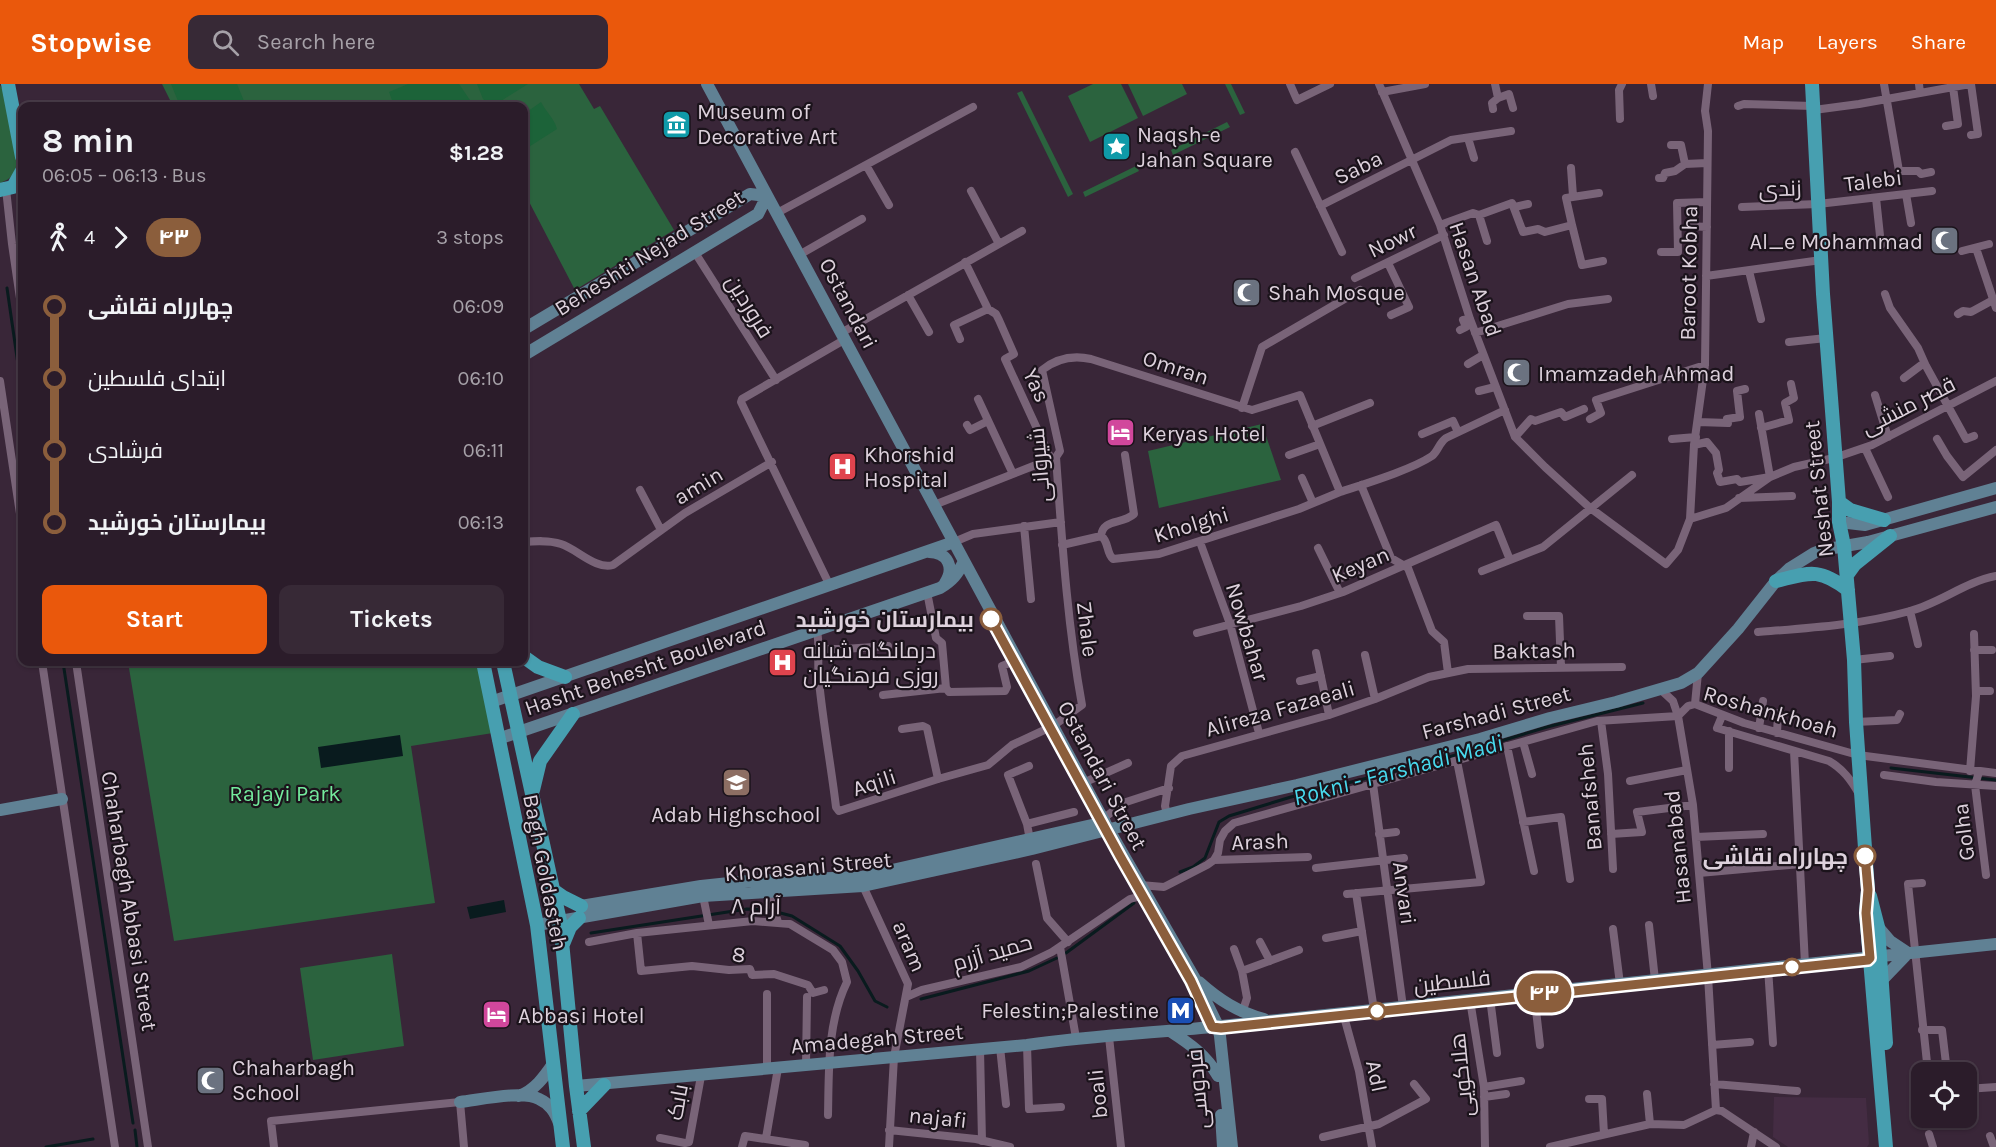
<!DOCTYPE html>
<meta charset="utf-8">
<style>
body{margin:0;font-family:Karla,Cairo,sans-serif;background:#372936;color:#f1f3f6;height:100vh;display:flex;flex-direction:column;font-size:22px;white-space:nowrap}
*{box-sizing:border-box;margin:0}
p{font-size:20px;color:#a6a1a8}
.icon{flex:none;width:33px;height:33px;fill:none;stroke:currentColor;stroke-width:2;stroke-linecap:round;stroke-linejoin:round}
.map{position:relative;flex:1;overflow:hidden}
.sheet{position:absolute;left:18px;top:18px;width:510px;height:564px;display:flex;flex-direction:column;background:#2b1c2a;border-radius:12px;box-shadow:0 2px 4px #0004,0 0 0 2px #473a47}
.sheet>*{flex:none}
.badge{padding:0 12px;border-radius:20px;font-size:21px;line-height:39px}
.fabs{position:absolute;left:1911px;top:978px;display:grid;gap:12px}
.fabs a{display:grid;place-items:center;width:66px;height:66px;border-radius:12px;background:#2b1c2a;box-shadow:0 2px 4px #0004,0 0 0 2px #473a47;font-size:30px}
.map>.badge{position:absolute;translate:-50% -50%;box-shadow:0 0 0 3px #fff}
.legs{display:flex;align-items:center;gap:9px;height:66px;padding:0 24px;font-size:20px}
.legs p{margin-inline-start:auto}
.headline{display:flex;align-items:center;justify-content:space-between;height:102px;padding:0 24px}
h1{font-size:33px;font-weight:700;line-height:45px}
.primary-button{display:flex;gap:12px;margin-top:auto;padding:12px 24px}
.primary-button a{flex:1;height:69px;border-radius:12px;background:#ea580c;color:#fff;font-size:24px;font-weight:700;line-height:69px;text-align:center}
.primary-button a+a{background:#372936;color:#f1f3f6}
ul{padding:0 24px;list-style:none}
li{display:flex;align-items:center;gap:21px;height:72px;font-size:22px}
li i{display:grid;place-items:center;width:9px;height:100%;margin:0 8px;background:currentColor}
li i::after{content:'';width:15px;height:15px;margin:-8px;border:4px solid;border-radius:50%;background:#2b1c2a}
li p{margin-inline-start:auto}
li:first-child i{background:linear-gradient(#0000 50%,currentColor 0)}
li:last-child i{background:linear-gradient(currentColor 50%,#0000 0)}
header{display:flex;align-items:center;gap:36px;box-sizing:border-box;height:84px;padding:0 30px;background:#ea580c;color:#fff}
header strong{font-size:28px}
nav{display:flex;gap:33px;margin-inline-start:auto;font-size:21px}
.search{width:420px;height:54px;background:#372936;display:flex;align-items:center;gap:15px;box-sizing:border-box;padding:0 21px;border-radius:12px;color:#a6a1a8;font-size:22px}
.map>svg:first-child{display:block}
</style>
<header>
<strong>Stopwise</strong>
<div class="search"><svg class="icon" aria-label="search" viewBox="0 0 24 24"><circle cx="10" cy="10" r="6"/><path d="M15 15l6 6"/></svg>Search here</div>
<nav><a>Map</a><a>Layers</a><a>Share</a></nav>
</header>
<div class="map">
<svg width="1996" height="1063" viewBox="0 0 1996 1063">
<rect width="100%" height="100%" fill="#392638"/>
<path fill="#442c43" d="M1774,1013L1866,1014L1869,1060L1867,1063H1788L1773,1053Z"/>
<path fill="#2b633e" d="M162,0H579L594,25L600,22L674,146L575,206L524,108V22H173Z
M1093,0H1121L1138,34L1090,58L1068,12Z
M1128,0H1182L1187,10L1143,32Z
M1225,0H1231L1245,29L1240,31Z
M0,1L4,8L17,76C16,88 12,95 0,99Z
M1022,7L1073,110L1068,113L1017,9Z
M1227,38L1230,43L1173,71L1171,66Z
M1136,82L1139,87L1085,113L1083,108Z
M1262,340L1281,396L1159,424L1148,367Z
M128,578H478L493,649L411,662L435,819L174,857Z
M392,870L404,962L313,976L300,884Z"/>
<path fill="#1c6339" d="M171,0H237L246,22H180Z
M408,0H459L474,22H394L389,8Z
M477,0H528L493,22L483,15Z
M541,18C546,28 554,34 557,45L524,66V30Z"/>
<path fill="#091b1e" d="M400,651L403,672L321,684L318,663Z
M504,816L506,828L470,835L467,823Z"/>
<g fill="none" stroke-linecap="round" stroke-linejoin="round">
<path stroke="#091b1e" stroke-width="3" d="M7,204L22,308
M63,578L133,1039
M1891,684L1996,696
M1180,788L1193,783L1205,774L1219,738L1229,732L1291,713L1436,677L1547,643L1643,619
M591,849L747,825L769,826L792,832L840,862L858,887L875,917L887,923
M1066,869L1134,819
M921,915L1029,887L1057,874
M135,1046L137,1063
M46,1063L93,1055"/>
<path stroke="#796478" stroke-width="8" d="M1290,0L1297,16L1330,0
M1379,0L1440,141L1470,235L1515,353L1545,383L1589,423L1666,480L1678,466L1690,435L1694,361L1705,281L1708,47L1705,27L1708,0
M1495,0L1498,14
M1651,0L1653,12
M1884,0L1899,87H1918L1921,90L1931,88
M1919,0L1920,9
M1971,0L1978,50L1971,51
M1382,8L1425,0
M1738,22L1744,20L1813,22
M1493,25L1492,19L1498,14L1509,10L1513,24
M1814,26L1859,20L1970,0
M1620,35L1619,6L1622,0
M1946,42L1958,40L1953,3
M1468,54L1474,74
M1671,61H1681L1685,80
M1295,68L1342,168
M866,81L889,121
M1571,84L1573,112
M1659,94H1663L1665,89L1675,87L1685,80L1707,79
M6,105L12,160L22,228
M971,107L999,160
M1906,110L1911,139
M1876,114L1881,161
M1320,122L1451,56L1511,47
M1515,123L1528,120
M1742,123L1818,120L1932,107
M777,129L973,23
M1479,131L1487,157
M1440,141L1473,129L1479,131L1512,119L1523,148L1538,145L1545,148L1572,141L1566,114L1599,109
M1572,141L1582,181L1603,177
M1689,142L1707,143
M1976,164L1996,224
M694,167L776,296
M1962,167L1989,160
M1661,168H1678L1677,119L1707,118
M799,171L862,135
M965,178L988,225L996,230L999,236L1014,270L1005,275L1051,375
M1388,179L1409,223L1391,231
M1749,187L1761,235
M1706,192L1821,176
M1355,194L1444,151
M1885,210L1890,224L1918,264L1926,282L1966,355L1974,352
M908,211L929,248
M1958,230L1963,227L1971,228L1993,216
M1460,246L1466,243L1463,236L1470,235
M841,249L1022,147
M1475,249L1568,220L1608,215
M960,255L954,241L988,225
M1789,258L1826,254
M1468,280L1483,271
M1904,294L1924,279
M0,297L22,443
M1479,307L1495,303
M1875,311L1888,353
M978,315L1013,390
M1242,324L1262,263L1360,206
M1590,335L1601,329L1596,316L1705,281
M1698,338L1728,339L1727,335L1740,333L1737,307L1745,305
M967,341L970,346L988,337
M1312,342L1370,319
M1761,344L1789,336L1785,319L1794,314L1791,300
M1422,350L1453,337L1458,348
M1515,353L1531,335L1535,337L1561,328L1565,333L1584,325
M1672,355L1696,353
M1937,355L1947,372L1963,393L1996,366
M1694,361L1707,358L1716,369L1719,386L1717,389L1720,398L1737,395L1740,398L1770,393L1759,330
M1865,364L1888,413
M1289,371L1320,360
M1302,394L1313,419
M1361,401L1391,474L1408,484L1432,547L1444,558L1448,589
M640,406L661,446
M1739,414L1792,412
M934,421L1056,373
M1690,435L1726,424L1770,393L1794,383L1834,374L1872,361L1996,297
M1024,442L1031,515
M1101,452C1103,434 1122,441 1134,430L1125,371
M524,458C536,457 549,456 561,460C577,465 596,486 613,481L685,429L772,378
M954,458L973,450L1061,438
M1200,458L1230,540L1259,649
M1062,461L1101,452C1109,457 1106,469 1113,475L1159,470L1299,425L1340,408
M1318,464L1340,509
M1482,487L1543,463L1632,391
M1334,497L1358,487
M829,500L741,318L742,315L844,256
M927,508L936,554L942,559L946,604L949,608L1005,607L1007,603L1002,582L1007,580
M1910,527L1918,560
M1527,532H1559L1561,583
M817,546C820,563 817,580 819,597C823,639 831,681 836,723L839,727L938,695L988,681L1012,661L1053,642L1082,621C1067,538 1062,456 1056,373L1060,367L1042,286C1057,274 1073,271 1091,275L1252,326L1300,311L1340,408C1364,400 1411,386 1432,372C1438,367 1439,359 1446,354L1505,326
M1758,548C1809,544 1860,541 1910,527C1940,519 1965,498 1996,492
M1197,549L1301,522L1343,508L1496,441L1510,476
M820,565H844L888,562
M1974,566H1992
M1316,569L1329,631
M1365,571L1375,615
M1854,576L1890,572
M42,578L115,1063
M76,578L148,1063
M1300,597L1321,592
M1660,605L1673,617L1678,632L1693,721L1708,892L1716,1026L1722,1027L1776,1063
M1976,607H1990
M883,611L946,604
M1695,620L1698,589
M1678,632L1688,622L1695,620L1744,639L1858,671L1996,689
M1722,632L1717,644L1829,677C1843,685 1851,696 1859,710
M1601,637L1608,690L1613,785
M1856,638L1897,636L1900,630
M1759,644L1763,617
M902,645L923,642L927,644L938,695
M1777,649L1778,629
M1523,658L1532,690
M1507,662L1534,787
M1794,667L1805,880
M1029,682L1008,691L1027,740L1030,756
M1729,684V647
M1970,687L1976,612L1974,550
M1979,688L1975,701L1986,791
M1884,691L1936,698L1996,702
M1630,697L1687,686
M1083,699L1128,679
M1373,700L1403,923
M1167,730L1165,722L1171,682L1182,672L1329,631L1375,615L1429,593L1468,585L1622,583
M1103,735L1123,719L1169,704
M1523,738L1561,733L1570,795
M1027,740L1074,728
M1379,750L1396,748
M1611,750L1642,748L1637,728L1693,721
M1696,753L1763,750
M1214,776L1308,773
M1036,780L1047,834L1068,858
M1316,784L1404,774
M1699,789L1801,780
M1922,799L1908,800L1928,988
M1140,801L1164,803L1207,781L1214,776L1218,769L1220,756L1225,747L1234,739L1597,637L1678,632
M863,802L908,900L894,973L889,1063
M768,808L778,838
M1356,809L1374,926
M1347,810L1481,798L1457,677
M703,812L709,841
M1649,841L1655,896
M1613,845L1620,900
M637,849L641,887L692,882L729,886L750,885L752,891L774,890L808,901L813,909L824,906
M1326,854L1362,847
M589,858L637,849L753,837L790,840L833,866L842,878L847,898C827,939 829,986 828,1031
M1260,858L1270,877
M1060,863L1076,954
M1234,865L1242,887
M1768,884L1773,959
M1534,909L1540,961
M767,910V986
M906,913L922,906L1021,883L1052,868L1130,815L1145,811
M1490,914L1497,969
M1470,916L1484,1003L1485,1063
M1242,929L1247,914L1242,887L1299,866
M1343,929L1359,987L1372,1063
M1922,946H1942L1947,988
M1109,953L1121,1063
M1027,961L1029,1025L1061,1023
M1712,961L1750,958
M1000,963L1006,1020
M980,965L982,1057
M806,982L807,913
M1714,1000L1797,1007
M1484,1003L1521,997
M1966,1005L1996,1003
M1647,1010L1650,1040
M1484,1013L1506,1010
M1589,1015H1602L1604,1050
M889,1046L976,1055L1010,1063
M1929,1050L1933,1063
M1990,1052L1994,1063
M1323,1053L1379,1040L1426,1015L1414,1000
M660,1054L685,1059L689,1058L701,992
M766,1054L778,984
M274,1063L271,1037L460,1018L464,1063
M742,1063L745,1052L805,1061
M1550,1063L1650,1040L1684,1041L1716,1026
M1751,1063L1754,1048"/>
<path stroke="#608194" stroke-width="12" d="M707,0L1109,746L1195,895L1218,942L1220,952L1232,1063
M524,245L750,110L767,112L758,130L524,271
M1839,438L1865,441L1996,404
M929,468C948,468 955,484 945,499
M491,618L954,458
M498,655L940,504C952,497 958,490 964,477
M0,726L62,715
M581,822L701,802L748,797L861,793L1105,738
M537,841L703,812L863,802L1032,765L1189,725L1297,701L1480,655L1550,634L1616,618L1681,599L1698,589L1738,545L1776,497L1790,484L1814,469L1822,466L1868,458L1996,423
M1878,843L1890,857L1908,869L1882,896
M1199,898C1219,916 1238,928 1264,935
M1170,947C1190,960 1206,971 1218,992
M576,1002L1027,961C1088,952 1150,949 1212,943L1996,860
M519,1012C535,1006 544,993 553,980
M460,1018C479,1016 523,1006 539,1015C550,1020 555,1028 559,1039
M1221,1031L1223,1063"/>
<path stroke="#479fb0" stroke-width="14" d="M8,0L22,73
M1812,0L1823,210L1839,418V438L1844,462L1854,576L1856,638L1868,806L1866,829L1886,1063
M0,106L13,103L22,87
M1839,418L1850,426L1884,436
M1847,491L1855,480L1890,452
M1776,497C1809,489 1818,483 1848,506
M524,573L538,583L565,593
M483,578L537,841L563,1063
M503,578L560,837L576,1002L584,1063
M533,706L540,677L573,630
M553,806L563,813L581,822
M1870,812L1878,843L1886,959
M563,860L570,843L579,834
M579,1027L604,1001"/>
</g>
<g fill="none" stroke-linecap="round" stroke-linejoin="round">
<defs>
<path id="line-1" d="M991,535L1120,772L1191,897L1212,943L1221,944L1868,876L1870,874L1866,829L1868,806L1865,772"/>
</defs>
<use href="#line-1" stroke="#fff" stroke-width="14"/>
<use href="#line-1" stroke="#8b5e3c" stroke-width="9"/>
</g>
<defs>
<symbol id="museum-square" viewBox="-11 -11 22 22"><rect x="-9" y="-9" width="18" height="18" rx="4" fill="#0f9aa8" stroke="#1b131b"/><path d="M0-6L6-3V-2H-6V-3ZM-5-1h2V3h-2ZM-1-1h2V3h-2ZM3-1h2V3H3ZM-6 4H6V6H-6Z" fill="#fff"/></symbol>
<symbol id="sight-square" viewBox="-11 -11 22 22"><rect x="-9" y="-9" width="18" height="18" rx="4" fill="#0f9aa8" stroke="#1b131b"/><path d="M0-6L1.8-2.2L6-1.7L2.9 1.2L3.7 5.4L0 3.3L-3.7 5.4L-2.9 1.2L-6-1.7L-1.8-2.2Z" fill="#fff"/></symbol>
<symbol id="mosque-square" viewBox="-11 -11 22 22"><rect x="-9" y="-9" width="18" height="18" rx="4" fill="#6b7280" stroke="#1b131b"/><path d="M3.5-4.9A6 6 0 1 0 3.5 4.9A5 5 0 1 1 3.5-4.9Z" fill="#fff"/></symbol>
<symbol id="hotel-square" viewBox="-11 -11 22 22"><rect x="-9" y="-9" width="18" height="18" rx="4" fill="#d1479c" stroke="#1b131b"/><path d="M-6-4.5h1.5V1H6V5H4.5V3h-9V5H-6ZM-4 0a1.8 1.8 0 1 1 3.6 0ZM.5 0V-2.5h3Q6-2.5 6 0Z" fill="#fff"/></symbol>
<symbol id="hospital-square" viewBox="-11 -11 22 22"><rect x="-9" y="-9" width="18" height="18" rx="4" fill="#e0444e" stroke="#1b131b"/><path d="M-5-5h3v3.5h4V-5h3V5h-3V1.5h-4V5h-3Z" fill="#fff"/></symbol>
<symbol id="school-square" viewBox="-11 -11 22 22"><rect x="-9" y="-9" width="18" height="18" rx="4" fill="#8d6e63" stroke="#1b131b"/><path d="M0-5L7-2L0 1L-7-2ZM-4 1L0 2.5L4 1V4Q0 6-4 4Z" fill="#fff"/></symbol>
<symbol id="metro-square" viewBox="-11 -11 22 22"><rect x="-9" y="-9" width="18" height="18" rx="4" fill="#1a4fb4" stroke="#1b131b"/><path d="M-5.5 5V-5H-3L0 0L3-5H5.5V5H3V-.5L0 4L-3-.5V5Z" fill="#fff"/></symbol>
</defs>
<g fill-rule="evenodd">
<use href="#museum-square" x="660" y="24" width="33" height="33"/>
<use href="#sight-square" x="1100" y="46" width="33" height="33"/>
<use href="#mosque-square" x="1928" y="140" width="33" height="33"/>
<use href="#mosque-square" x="1230" y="192" width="33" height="33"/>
<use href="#mosque-square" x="1500" y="272" width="33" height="33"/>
<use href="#hotel-square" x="1104" y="332" width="33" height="33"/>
<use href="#hospital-square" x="826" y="366" width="33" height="33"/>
<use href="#hospital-square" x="766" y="562" width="33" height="33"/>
<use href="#school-square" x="720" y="682" width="33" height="33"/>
<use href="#metro-square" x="1164" y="910" width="33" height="33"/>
<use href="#hotel-square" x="480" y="914" width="33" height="33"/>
<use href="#mosque-square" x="194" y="980" width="33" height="33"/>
</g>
<g fill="#fff" stroke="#8b5e3c" stroke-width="3">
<circle cx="991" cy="535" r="10"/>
<circle cx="1865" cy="772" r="10"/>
<circle cx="1792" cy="883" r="8"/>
<circle cx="1377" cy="927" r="8"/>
</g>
<g text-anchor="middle" stroke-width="4.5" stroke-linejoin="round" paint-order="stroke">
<g font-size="22" fill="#ddd1dc" stroke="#1b131b" text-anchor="start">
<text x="697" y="35">Museum of<tspan x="697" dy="25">Decorative Art</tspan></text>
<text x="1137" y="58">Naqsh-e<tspan x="1137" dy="25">Jahan Square</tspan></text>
<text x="1923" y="165" text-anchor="end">Al_e Mohammad</text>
<text x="1268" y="216">Shah Mosque</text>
<text x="1538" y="297">Imamzadeh Ahmad</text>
<text x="1142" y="357">Keryas Hotel</text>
<text x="864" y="378">Khorshid<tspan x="864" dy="25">Hospital</tspan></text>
<text x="803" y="574">درمانگاه شبانه<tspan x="803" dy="25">روزی فرهنگیان</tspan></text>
<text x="736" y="738" text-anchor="middle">Adab Highschool</text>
<text x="1159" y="934" text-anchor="end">Felestin;Palestine</text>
<text x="518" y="939">Abbasi Hotel</text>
<text x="232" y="991">Chaharbagh<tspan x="232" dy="25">School</tspan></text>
</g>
<g font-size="22" fill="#ddd1dc" stroke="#1b131b">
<text transform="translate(1358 83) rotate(-26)" y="8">Saba</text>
<text transform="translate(1873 96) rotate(-7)" y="8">Talebi</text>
<text transform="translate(1780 104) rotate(-2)" y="8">زندی</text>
<text transform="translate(1392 156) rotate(-26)" y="8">Nowr</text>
<text transform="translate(649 168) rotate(-32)" y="8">Beheshti Nejad Street</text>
<text transform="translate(1688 189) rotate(-89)" y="8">Baroot Kobha</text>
<text transform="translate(1476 195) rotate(71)" y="8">Hasan Abad</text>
<text transform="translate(849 219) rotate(62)" y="8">Ostandari</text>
<text transform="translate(750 222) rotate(58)" y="8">فروردین</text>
<text transform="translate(1176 283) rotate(18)" y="8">Omran</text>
<text transform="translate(1037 301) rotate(65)" y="8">Yas</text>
<text transform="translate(1908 321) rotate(-27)" y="8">قصر منشی</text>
<text transform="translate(1039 381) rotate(-95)" y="8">شیروانی</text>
<text transform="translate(698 401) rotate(-31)" y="8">amin</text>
<text transform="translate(1818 405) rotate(-96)" y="8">Neshat Street</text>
<text transform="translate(1191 440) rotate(-17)" y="8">Kholghi</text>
<text transform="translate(1360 480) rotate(-23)" y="8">Keyan</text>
<text transform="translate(1088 545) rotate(83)" y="8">Zhale</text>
<text transform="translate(1248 548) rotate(73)" y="8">Nowbahar</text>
<text transform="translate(1534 566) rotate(-1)" y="8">Baktash</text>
<text transform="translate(645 583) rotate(-19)" y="8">Hasht Behesht Boulevard</text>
<text transform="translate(1280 624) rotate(-16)" y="8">Alireza Fazaeali</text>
<text transform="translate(1771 627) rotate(16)" y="8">Roshankhoah</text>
<text transform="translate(1496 628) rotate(-15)" y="8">Farshadi Street</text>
<text transform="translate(1103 691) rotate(62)" y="8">Ostandari Street</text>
<text transform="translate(874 698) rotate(-18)" y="8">Aqili</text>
<text transform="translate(1589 713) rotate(-95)" y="8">Banafsheh</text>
<text transform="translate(1963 748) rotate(-97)" y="8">Golha</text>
<text transform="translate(1260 757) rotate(-2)" y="8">Arash</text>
<text transform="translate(1677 763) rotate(-96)" y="8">Hasanabad</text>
<text transform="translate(808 782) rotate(-5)" y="8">Khorasani Street</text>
<text transform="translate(546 788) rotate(79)" y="8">Bagh Goldasteh</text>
<text transform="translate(1405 809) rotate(82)" y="8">Anvari</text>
<text transform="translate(130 817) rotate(81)" y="8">Chaharbagh Abbasi Street</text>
<text transform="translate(756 822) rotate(1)" y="8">۸ آرام</text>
<text transform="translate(910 862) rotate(67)" y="8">aram</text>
<text transform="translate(992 868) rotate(-16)" y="8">حمید آزرم</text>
<text transform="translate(739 870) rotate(9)" y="8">8</text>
<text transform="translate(1452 897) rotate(-6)" y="8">فلسطین</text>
<text transform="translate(877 954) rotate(-5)" y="8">Amadegah Street</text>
<text transform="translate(1461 991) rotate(-96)" y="8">هلاکویی</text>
<text transform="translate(1377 992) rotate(78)" y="8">Adl</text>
<text transform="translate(1197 1005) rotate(-95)" y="8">فردوسی</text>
<text transform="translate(1097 1010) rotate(-96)" y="8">boali</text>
<text transform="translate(677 1018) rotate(-80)" y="8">بابک</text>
<text transform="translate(938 1033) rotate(6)" y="8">najafi</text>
</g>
<g font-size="22" font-weight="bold" fill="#ddd1dc" stroke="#1b131b" text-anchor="end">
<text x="974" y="543">بیمارستان خورشید</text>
<text x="1848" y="780">چهارراه نقاشی</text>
</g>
<g font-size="22" fill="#74ea9d" stroke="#1b131b">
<text x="285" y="717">Rajayi Park</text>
</g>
<g font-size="24" font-style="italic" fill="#48d9ed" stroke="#1b131b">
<text transform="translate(1398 686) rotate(-15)" y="8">Rokni - Farshadi Madi</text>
</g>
</g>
</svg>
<div class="fabs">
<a><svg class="icon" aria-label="locate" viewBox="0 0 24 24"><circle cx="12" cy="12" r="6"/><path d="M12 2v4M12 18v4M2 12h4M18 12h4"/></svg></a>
</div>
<b class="badge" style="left:1544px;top:909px;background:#8b5e3c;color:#fff">۴۳</b>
<section class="sheet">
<div class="headline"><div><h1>8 min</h1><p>06:05 – 06:13 · Bus</p></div><b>$1.28</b></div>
<div class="legs"><svg class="icon" aria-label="walk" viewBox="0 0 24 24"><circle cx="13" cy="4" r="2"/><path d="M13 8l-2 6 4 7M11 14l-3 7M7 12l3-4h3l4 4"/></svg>4<svg class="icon" aria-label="forward" viewBox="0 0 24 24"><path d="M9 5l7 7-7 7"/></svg><b class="badge" style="background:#8b5e3c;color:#fff">۴۳</b><p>3 stops</p></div>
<ul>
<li><i style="color:#8b5e3c"></i><b>چهارراه نقاشی</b><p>06:09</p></li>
<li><i style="color:#8b5e3c"></i><span>ابتدای فلسطین</span><p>06:10</p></li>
<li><i style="color:#8b5e3c"></i><span>فرشادی</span><p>06:11</p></li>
<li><i style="color:#8b5e3c"></i><b>بیمارستان خورشید</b><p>06:13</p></li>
</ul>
<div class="primary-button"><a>Start</a><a>Tickets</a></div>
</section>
</div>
